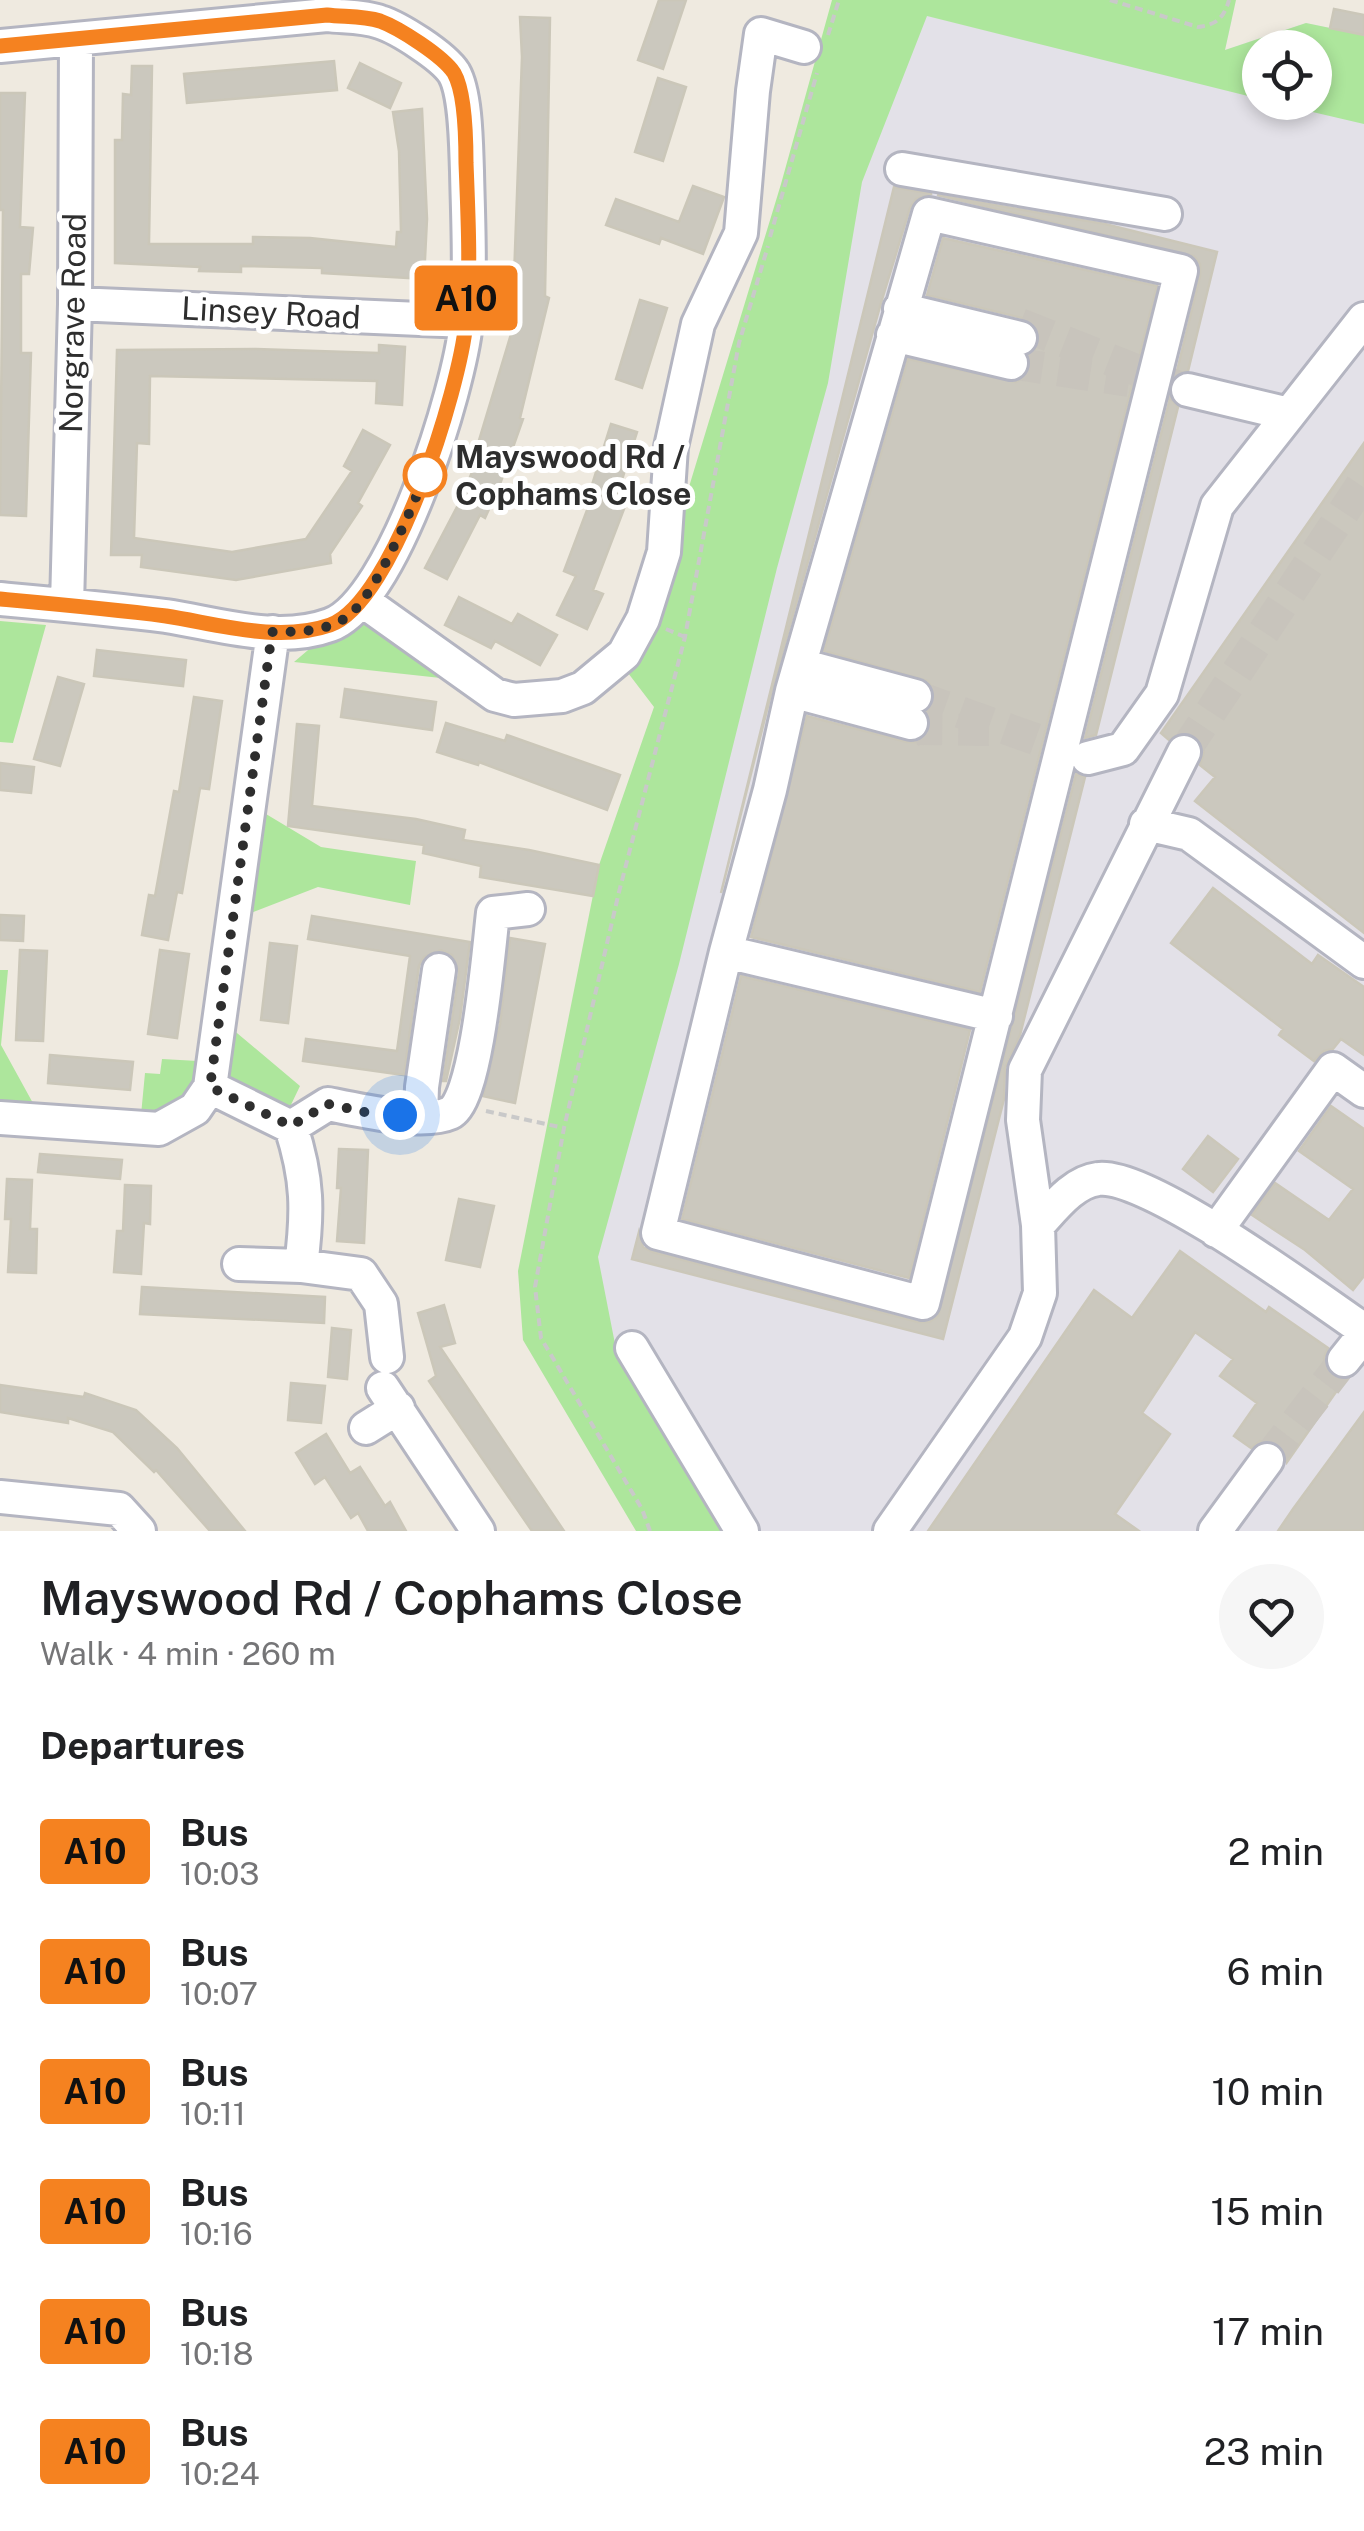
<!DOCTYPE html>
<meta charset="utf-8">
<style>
body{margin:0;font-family:"Public Sans",sans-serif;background:#f6f6f6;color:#202124;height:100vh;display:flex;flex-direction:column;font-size:38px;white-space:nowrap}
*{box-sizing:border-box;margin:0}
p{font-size:32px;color:#757577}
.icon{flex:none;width:55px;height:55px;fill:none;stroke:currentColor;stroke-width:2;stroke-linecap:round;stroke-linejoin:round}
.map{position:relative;height:1531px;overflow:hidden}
.drawer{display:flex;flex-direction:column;background:#fff;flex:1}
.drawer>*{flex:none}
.badge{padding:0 20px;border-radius:8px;font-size:35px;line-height:65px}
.fabs{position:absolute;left:1242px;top:30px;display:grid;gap:20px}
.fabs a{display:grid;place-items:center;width:90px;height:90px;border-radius:50%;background:#fff;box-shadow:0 5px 15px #0003;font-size:50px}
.you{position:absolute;width:50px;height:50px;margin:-25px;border:8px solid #fff;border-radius:50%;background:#1a73e8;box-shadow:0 0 0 15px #1a73e833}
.map>.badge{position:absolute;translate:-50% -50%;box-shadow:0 0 0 5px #fff}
h2{padding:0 40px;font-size:38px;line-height:90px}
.round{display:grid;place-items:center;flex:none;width:105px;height:105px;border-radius:52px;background:#f6f6f6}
.head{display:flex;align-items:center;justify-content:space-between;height:170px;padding:0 40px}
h1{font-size:48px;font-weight:600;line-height:75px}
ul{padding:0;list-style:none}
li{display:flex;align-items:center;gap:30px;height:120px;padding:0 40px}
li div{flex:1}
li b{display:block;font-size:38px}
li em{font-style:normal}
li .badge{min-width:110px;font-weight:700;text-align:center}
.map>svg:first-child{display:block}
</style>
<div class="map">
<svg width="1364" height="1531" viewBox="0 0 1364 1531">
<rect width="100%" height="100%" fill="#efeae0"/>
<path fill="#e3e1e8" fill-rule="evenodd" d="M842,0L1215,31L1232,19L1225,50L1306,23L1364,35V1531H653L567,1128ZM1260,48H1315V102H1260Z"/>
<path fill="#ade69c" d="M832,0H1236L1225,50L1306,23L1364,35V124L1274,103L1315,102V48H1260V99L927,16L862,182L828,383L777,568L679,964L598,1257L616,1349L722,1531H636L523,1340L518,1271L599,865L654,707L625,669L666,587L685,500L781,184Z
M368,619L459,680L294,662L321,639Z
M0,621L46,625L13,743L0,742Z
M261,811L321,847L416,861L410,905L318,887L248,914Z
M0,970H8L1,1045L34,1105L0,1100Z
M231,1028L300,1086L288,1111L226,1083Z
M162,1059L198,1061L199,1089L161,1117L141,1115L145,1073L160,1074Z"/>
<path fill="#cbc8be" stroke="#cbc7b9" stroke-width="2.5" d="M659,0H686L663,69L638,60Z
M1334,9L1364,15V35L1330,28Z
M520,17L550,18L545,296L549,298L520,418L523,419L499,487L485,518L480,515L447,579L425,568L458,505L482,449L477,447L511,334L505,332L518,278H514L522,57Z
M334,61L337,90L187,103L184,74Z
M360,63L401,83L390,108L348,88Z
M132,66H152L149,244H253V237L310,238L396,247L397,232H401L399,151L393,112L422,109L427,219L424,279L322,273V268L241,266V272L199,271L200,267L115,263V140H122L123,94L131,95Z
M658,78L686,87L663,161L635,152Z
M0,93H25L20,227L33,228L29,274H21V353H31L26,516L0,515L3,210H0Z
M693,186L724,197L703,254L661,238L659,244L606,225L616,199L679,222Z
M894,187L932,194L916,199L910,208L881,303L773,686L721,893Z
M937,195L1105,224L1217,252L1188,371L1176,375L1200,276V264L1194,256Z
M943,238L1157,286L980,992L751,937L807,716L907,742H917L930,729L927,712L934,702V692L928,681L824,651L908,359L1016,382L1026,376L1031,367L1029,355L1039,344V331L1026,319L927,295Z
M640,300L667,308L642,388L616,379Z
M379,345L405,347L402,405L376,403L377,381L150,376L149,444L137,443L134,538L232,552L306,539L352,471L344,466L363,430L390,445L358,503L362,506L330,554L331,563L236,580L141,567L142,555H111L117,350L256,349L379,353Z
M1170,398L1178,407L1096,735L1085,738Z
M611,424L637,432L614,505L624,509L593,590L603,594L587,629L557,615L576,576L564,571L595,489L591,488Z
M1364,443V933L1195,801L1215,777L1200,765L1204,752L1201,742L1192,734L1182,732L1169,740L1161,733Z
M459,597L512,624L518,614L557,635L540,665L495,641L491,648L445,625Z
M97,650L186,660L183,686L94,676Z
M58,677L84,684L60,766L34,759Z
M345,689L436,702L432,730L341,717Z
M194,697L222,701L209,789L200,788L182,893L177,892L168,940L142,935L149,895L155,896L174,791L179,792Z
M446,723L505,741L507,735L620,775L607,810L479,762L478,765L437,752Z
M297,724L319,726L312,806L416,819L465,830L463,840L529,850L599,865L593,896L480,877L481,866L423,853L424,845L288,826Z
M0,763L34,767L31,793L0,790Z
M1076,774L1085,777L1020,1035L1005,1068L1004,1099L943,1339L632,1259L639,1232L643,1247L653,1252L918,1322H929L938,1316Z
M1213,888L1312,964L1318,955L1364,987V1055L1341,1039L1333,1049L1324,1051L1314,1061L1279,1035L1283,1029L1171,943Z
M0,915L24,916L23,941L0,940Z
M312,916L470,942L460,1018L446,1081H443L459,972L452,955L441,950L424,957L419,966L404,1075L303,1061L306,1039L397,1051L410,956L308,939Z
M510,938L545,944L515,1103L483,1096L500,1024Z
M270,943L297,946L288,1023L261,1020Z
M20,950L47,951L43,1041L16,1040Z
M160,950L189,954L177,1038L148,1034Z
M741,976L970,1030L909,1278L682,1219Z
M50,1055L133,1062L130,1090L48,1083Z
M1331,1106L1364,1129V1276L1353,1290L1305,1250L1252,1215L1275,1183L1329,1220L1353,1189L1299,1151Z
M1208,1136L1238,1159L1213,1192L1183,1169Z
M339,1149L368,1150L364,1243L337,1241L341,1188H337Z
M40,1154L122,1160L120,1179L38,1172Z
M7,1179L32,1180L30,1229H37L36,1273L8,1272L11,1219H5Z
M125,1185L151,1186L150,1224L144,1223L141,1274L114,1272L117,1231H123Z
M459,1199L494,1206L480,1267L446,1260Z
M1180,1251L1266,1312L1269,1307L1328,1348L1324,1358L1326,1368L1332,1376L1345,1379L1287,1462L1285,1451L1278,1443L1260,1441L1251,1448L1234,1436L1257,1403L1220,1376L1233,1359L1195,1332L1142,1413L1170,1434L1115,1514L1139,1531H928L1094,1290L1132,1318Z
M142,1287L325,1297L324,1323L140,1314Z
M444,1305L455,1343L440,1347L564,1531H532L429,1381L436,1376L418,1313Z
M332,1328L351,1330L347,1379L328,1377Z
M291,1383L325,1386L321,1423L288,1420Z
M0,1385L84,1397L85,1393L136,1410L177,1448L245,1531H210L156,1470L154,1472L113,1432L68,1418V1423L0,1412Z
M1364,1412V1531H1278L1293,1509Z
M326,1434L350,1473L360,1467L385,1506L390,1502L406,1531H368L358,1513L351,1518L325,1477L315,1484L296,1453Z"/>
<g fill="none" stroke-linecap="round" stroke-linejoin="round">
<path stroke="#c8c4bc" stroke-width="32" stroke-dasharray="32 16" stroke-linecap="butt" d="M1020,324L1179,387
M1011,363L1129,381
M915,696L1088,758
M911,732L917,729L989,730
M1184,752L1364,481
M1267,1460L1344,1360"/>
<defs>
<path id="minor" d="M0,46L327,15C344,17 364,16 380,22C399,28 443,56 454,73C466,94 466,146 467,171C468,220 471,273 466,322C460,388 394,602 330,625C278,644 218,624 166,616C111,609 55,604 0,599
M902,169L1165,214
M75,304L466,321
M900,309L1020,338
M893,335L1011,363
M1188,390L1289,414
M363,601L495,695L514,700L562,696L583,688L624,654L643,619L664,552L671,447L698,324L741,233L753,91L761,34L804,47
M67,605L75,304L76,40
M800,665L915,696
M792,691L911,723
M1088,758L1123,749L1162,694L1217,506L1364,319
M1146,824L1189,834L1364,962
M726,952L770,790L792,691L929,214L1181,271L923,1303L658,1233L726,952L996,1016
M210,1087L291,1127C308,1179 308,1212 301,1266L361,1274L381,1304L387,1357
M421,1116L422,1087L439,970
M0,1118L159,1129L195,1109L210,1087L273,632
M291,1127L328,1104C357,1110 423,1125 450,1113C477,1101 489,946 493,913L528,909
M1038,1225C1054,1208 1073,1182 1098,1179C1147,1172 1317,1298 1364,1330
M1216,1231L1333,1069L1364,1091
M239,1264L301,1266
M632,1348L742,1531
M1344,1360L1364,1335
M383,1388L478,1531
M366,1428L398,1408
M0,1497L119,1509L139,1531
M890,1531L1025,1337L1040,1293L1038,1225L1023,1120L1025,1070L1184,752
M1215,1531L1267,1460"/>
</defs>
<use href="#minor" stroke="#b4b5c1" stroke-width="38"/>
<path stroke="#c9c9c9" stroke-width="4" stroke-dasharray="8 5" stroke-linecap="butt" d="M1110,0L1198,27C1216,25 1224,18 1229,0
M828,35L839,0
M770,237L817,73
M666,629L685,637
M486,1111L564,1128
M650,1531L642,1509L541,1338L535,1287L564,1128L619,892L685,637L739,343L768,246"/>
<use href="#minor" stroke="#fff" stroke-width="32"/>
</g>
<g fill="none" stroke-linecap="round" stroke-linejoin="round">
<defs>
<path id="line" d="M0,46L327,15C344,17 364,16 380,21C399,28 443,56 454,73C465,92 466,141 466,163C468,215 471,270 466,322C460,388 394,602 330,625C278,643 218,624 166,616C111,609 55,604 0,599"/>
</defs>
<use href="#line" stroke="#fff" stroke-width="22"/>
<use href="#line" stroke="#f58220" stroke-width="15"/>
<path stroke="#2e2e2e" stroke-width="10" stroke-dasharray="0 18" d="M400,1115H378L328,1104L291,1126L210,1087L272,632C297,632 326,632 347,617C375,597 412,508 425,475"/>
</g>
<circle fill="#fff" stroke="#f58220" stroke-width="5" cx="425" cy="475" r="20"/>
<g text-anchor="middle" stroke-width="10" stroke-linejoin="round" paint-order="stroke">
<g font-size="32" fill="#2e2e2e" stroke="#fff">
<text transform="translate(271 313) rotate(3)" y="11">Linsey Road</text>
<text transform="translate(73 323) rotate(-89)" y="11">Norgrave Road</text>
</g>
<g font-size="32" font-weight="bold" fill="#2e2e2e" stroke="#fff" text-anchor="start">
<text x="455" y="468">Mayswood Rd /<tspan x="455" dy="37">Cophams Close</tspan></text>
</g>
</g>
</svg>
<div class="fabs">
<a><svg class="icon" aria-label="locate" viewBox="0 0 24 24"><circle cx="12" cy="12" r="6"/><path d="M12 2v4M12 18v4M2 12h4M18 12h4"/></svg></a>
</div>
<div class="you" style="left:400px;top:1115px"></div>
<b class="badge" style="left:466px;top:298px;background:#f58220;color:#111">A10</b>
</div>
<section class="drawer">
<div class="head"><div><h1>Mayswood Rd / Cophams Close</h1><p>Walk · 4 min · 260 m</p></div><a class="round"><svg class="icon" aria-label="heart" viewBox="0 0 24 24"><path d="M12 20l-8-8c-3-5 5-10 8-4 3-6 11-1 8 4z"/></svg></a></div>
<h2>Departures</h2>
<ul>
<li><span class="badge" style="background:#f58220;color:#111">A10</span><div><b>Bus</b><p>10:03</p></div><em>2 min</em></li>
<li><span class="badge" style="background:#f58220;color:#111">A10</span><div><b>Bus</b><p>10:07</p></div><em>6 min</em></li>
<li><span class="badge" style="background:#f58220;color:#111">A10</span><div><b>Bus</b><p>10:11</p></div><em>10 min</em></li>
<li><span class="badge" style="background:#f58220;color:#111">A10</span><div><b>Bus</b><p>10:16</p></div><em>15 min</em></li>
<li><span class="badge" style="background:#f58220;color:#111">A10</span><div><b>Bus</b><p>10:18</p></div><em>17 min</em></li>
<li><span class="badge" style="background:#f58220;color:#111">A10</span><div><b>Bus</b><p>10:24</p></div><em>23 min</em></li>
</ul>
</section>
